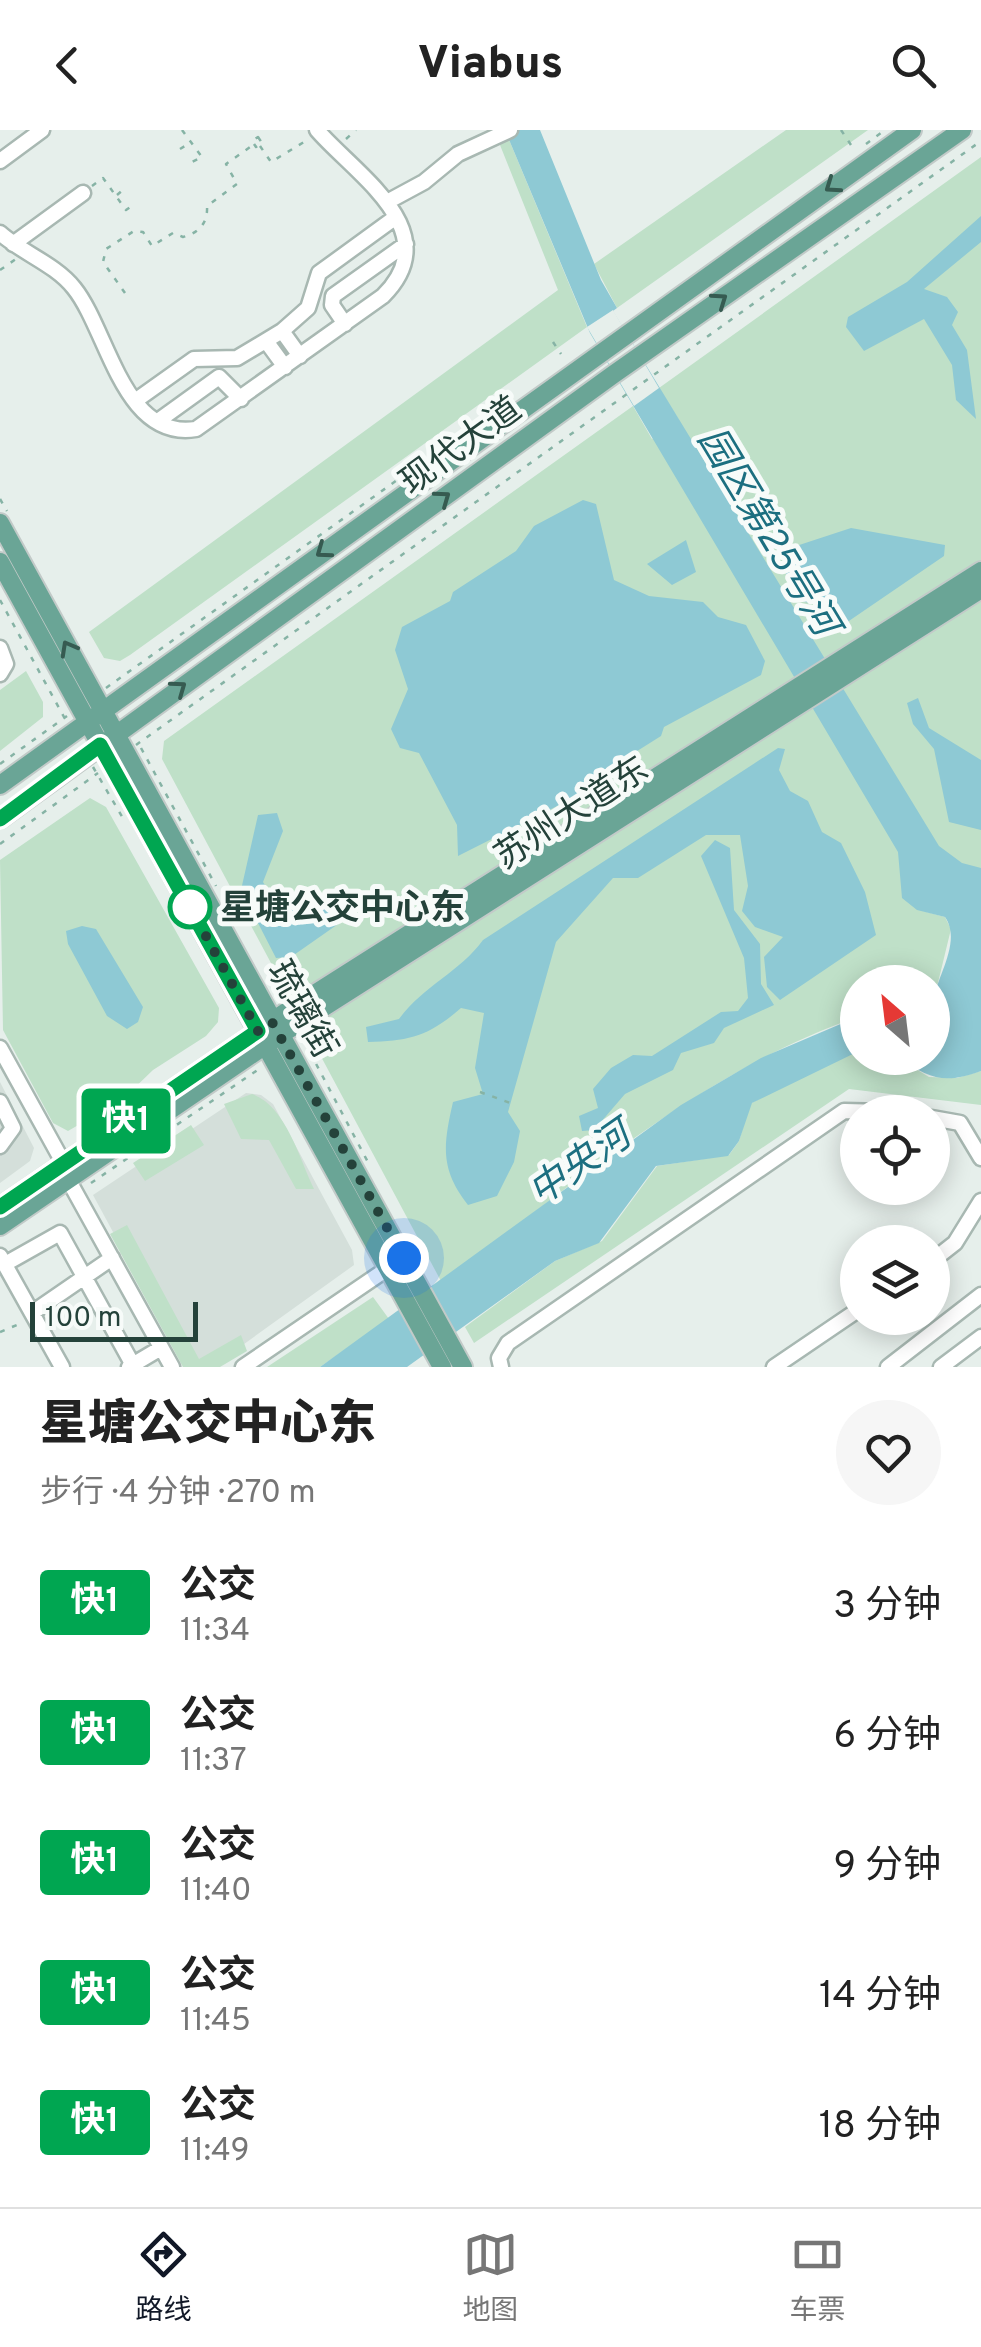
<!DOCTYPE html>
<html lang="zh">
<meta charset="utf-8">
<style>
body{margin:0;font-family:Overpass,"Noto Sans SC",sans-serif;background:#f6f6f6;color:#222;height:100vh;display:flex;flex-direction:column;font-size:38px;white-space:nowrap}
*{box-sizing:border-box;margin:0}
p{font-size:32px;color:#767676}
.icon{flex:none;width:55px;height:55px;fill:none;stroke:currentColor;stroke-width:2;stroke-linecap:round;stroke-linejoin:round}
.map{position:relative;height:1237px;overflow:hidden}
.sheet{display:flex;flex-direction:column;background:#fff;flex:1}
.sheet>*{flex:none}
.badge{padding:0 20px;border-radius:8px;font-size:35px;line-height:65px}
.needle{width:65px;rotate:332deg}
.buttons{position:absolute;left:840px;top:835px;display:grid;gap:20px}
.buttons a{display:grid;place-items:center;width:110px;height:110px;border-radius:50%;background:#fff;box-shadow:0 5px 25px #0003;font-size:50px}
.scale{position:absolute;left:30px;bottom:25px;width:168px;box-sizing:border-box;padding-left:10px;border:5px solid #24423a;border-top:0;font-size:28px;line-height:35px;white-space:nowrap;color:#24423a;-webkit-text-stroke:8px #f7fbf9;paint-order:stroke}
.you{position:absolute;width:50px;height:50px;margin:-25px;border:8px solid #fff;border-radius:50%;background:#1a73e8;box-shadow:0 0 0 15px #1a73e833}
.map>.badge{position:absolute;translate:-50% -50%;box-shadow:0 0 0 5px #fff}
.round{display:grid;place-items:center;flex:none;width:105px;height:105px;border-radius:52px;background:#f6f6f6}
.headline{display:flex;align-items:center;justify-content:space-between;height:170px;padding:0 40px}
h1{font-size:48px;font-weight:800;line-height:75px}
ul{padding:0;list-style:none}
li{display:flex;align-items:center;gap:30px;height:130px;padding:0 40px}
li div{flex:1}
li b{display:block;font-size:38px}
li em{font-style:normal}
li .badge{min-width:110px;font-weight:700;text-align:center}
header{display:flex;justify-content:space-between;align-items:center;height:130px;padding:0 40px;background:#fff;font-size:45px;font-weight:800}
.menu{display:flex;justify-content:space-around;align-items:center;height:140px;border-top:2px solid #e0e0e0;background:#fff;font-size:28px;color:#767676}
.menu a{display:grid;justify-items:center;gap:5px}
.menu .current{color:#111827}
.map>svg:first-child{display:block}
</style>
<header><svg class="icon" aria-label="back" viewBox="0 0 24 24"><path d="M15 5l-7 7 7 7"/></svg>Viabus<svg class="icon" aria-label="search" viewBox="0 0 24 24"><circle cx="10" cy="10" r="6"/><path d="M15 15l6 6"/></svg></header>
<div class="map">
<svg width="981" height="1237" viewBox="0 0 981 1237">
<rect width="100%" height="100%" fill="#e6efeb"/>
<path fill="#d4dfda" d="M0,952L34,1018L30,1031L0,1053Z
M246,963L261,965L273,974L352,1120L354,1135L212,1237H186L93,1065Z"/>
<path fill="#bfe0c8" d="M494,0H505L587,197L130,525L120,531L104,528L89,502L558,160Z
M786,0H868L617,178L594,134Z
M981,27V738L923,781L945,787L951,799L935,865L933,868L932,852H858L857,887C701,942 573,1055 442,1153L162,629L164,611L633,276L652,309L679,290L659,258Z
M26,541L43,572V587L0,621V560Z
M90,668L106,677L219,878L218,892L206,906L153,940L123,969L68,1001L53,993L3,900L0,730Z
M857,922L858,928H898L929,947L957,948L981,941V975L849,959L474,1213L465,1197L555,1131L602,1111L657,1036L729,1025L739,1011L750,974L814,939Z
M252,964C286,976 299,1028 314,1059H296L269,1010L241,1009L224,974Z
M191,995L204,1015L145,1051L133,1033Z
M127,1095L199,1229L241,1205L247,1221L220,1237H183L110,1104Z
M373,1167L389,1189L320,1237H267Z"/>
<path fill="#8ec9d4" d="M505,0H540L601,150L617,178L613,181L939,716L962,733L981,738V941C943,955 930,948 898,928H932C933,910 929,889 933,871C937,846 962,811 945,787L917,780L902,768L898,722L590,203Z
M981,86V112L924,159L947,167L958,182L952,195L967,220L976,289L956,270L952,235L924,189L864,221L846,197L848,187L907,152Z
M583,370L596,374L614,450L649,466L703,472L718,487L746,495L765,531L761,545L664,597L661,606L580,657L577,666L458,726L457,695L419,623L400,618L391,599L408,559L395,520L402,497L450,471L453,462L516,421L534,396Z
M851,398L945,415L944,426L843,495L824,475L798,471L782,434L787,419Z
M686,410L696,442L672,455L647,434Z
M918,568L929,598L981,630V700L949,692L934,619L913,594L907,573Z
M778,618L785,619L779,640L790,661L808,671L822,702L841,713L865,762L876,805L780,870L767,857L764,827L783,807L755,797L742,781L748,756L740,705H706L638,748H613L556,812L508,982L520,1001L514,1032L497,1066L468,1075C440,1039 443,1016 453,972L483,964L475,938L484,883L461,878C429,906 410,911 368,912L366,897L399,889C423,856 460,842 483,810Z
M277,683L283,701L263,752L269,762L324,778L341,792L291,827L276,828L241,760L258,685Z
M715,710L730,718L734,780L760,814L761,854L774,875L724,898L714,913L681,923L673,940L625,964L594,1000L582,1001L579,986L598,978L593,959L611,938L633,925L652,926L721,882L738,881L748,868L744,828L701,726Z
M82,796L96,799L143,877L138,892L127,899L107,886L68,814L66,801Z
M857,887V922L752,973L739,1011L728,1026L656,1036L599,1113L555,1131L407,1237H320L681,975L761,928Z"/>
<path fill="#e6efeb" d="M613,180L659,258L634,276L587,197Z"/>
<g fill="none" stroke-linecap="round" stroke-linejoin="round">
<defs>
<path id="minor" d="M0,31L42,0
M387,72L424,52L458,24L510,0
M0,103C22,123 55,134 74,158C108,200 123,311 196,299L383,166C448,101 356,45 317,0
M13,114L83,63
M345,194L332,175L333,166L406,114
M282,201L300,226
M266,211L285,237
M135,271L194,229L237,228L282,201L308,178L319,143L396,87
M158,291L219,247L241,269
M0,518L6,534L0,544
M0,918L64,1034
M0,972L13,998L0,1016
M932,988L960,993L981,1028
M69,1051L172,1237
M0,1126L62,1237
M932,1131L955,1113L981,1071
M5,1134L60,1103L134,1237
M32,1183L112,1128
M129,1237L161,1218
M243,1237L403,1128
M501,1237L499,1228L508,1213L844,981L885,982
M774,1237L858,1180
M888,1237L981,1165
M941,1237L981,1207"/>
<path id="major" d="M0,393L463,1237
M0,432L442,1237
M0,655L912,0
M0,689L614,244L962,0
M0,1077L286,882L981,441
M0,1096L280,905L981,459"/>
</defs>
<use href="#minor" stroke="#a8b8b2" stroke-width="19"/>
<use href="#major" stroke="#c2cac8" stroke-width="22"/>
<path stroke="#86b3a5" stroke-width="2.5" stroke-dasharray="5 8" stroke-linecap="butt" d="M182,0L202,27L190,33
M841,0L851,15
M258,7L262,13L256,17L252,11Z
M346,9L356,0
M866,14L885,0
M260,16L271,32L309,9
M180,19L190,13
M92,56L103,48L126,80L135,74
M117,65L124,59
M0,140L16,129
M125,163L103,132L106,119L134,101L143,102L152,116L173,103L183,107C199,103 208,93 207,76L237,54L226,34L253,15
M553,212L561,224
M0,369L7,381
M0,470L64,587
M106,558L421,333
M136,615L981,11
M141,618L216,756
M0,634L67,586
M93,637L124,690
M0,714L98,643
M279,868L298,856
M302,910L325,895
M304,911L370,1036
M480,962L513,974
M91,1053L262,937
M0,1202L24,1192"/>
<use href="#minor" stroke="#fff" stroke-width="14"/>
<use href="#major" stroke="#6aa596" stroke-width="18"/>
</g>
<defs><path id="oneway-chevron" d="M-2-3.5L2.5 0L-2 3.5" fill="none" stroke-width="1.6" stroke-linecap="round" stroke-linejoin="round" transform="scale(2.5)"/></defs>
<g stroke="#365b51">
<use href="#oneway-chevron" transform="translate(832 56) rotate(145)"/>
<use href="#oneway-chevron" transform="translate(720 170) rotate(-35)"/>
<use href="#oneway-chevron" transform="translate(443 368) rotate(-36)"/>
<use href="#oneway-chevron" transform="translate(323 421) rotate(144)"/>
<use href="#oneway-chevron" transform="translate(68 518) rotate(-119)"/>
<use href="#oneway-chevron" transform="translate(179 558) rotate(-36)"/>
</g>
<g fill="none" stroke-linecap="round" stroke-linejoin="round">
<defs>
<path id="line" d="M0,689L100,615L258,901L0,1077"/>
</defs>
<use href="#line" stroke="#fff" stroke-width="22"/>
<use href="#line" stroke="#00a651" stroke-width="15"/>
<path stroke="#24423a" stroke-width="10" stroke-dasharray="0 18" d="M190,777L185,768L258,901L272,892L404,1128"/>
</g>
<circle fill="#fff" stroke="#00a651" stroke-width="5" cx="190" cy="777" r="20"/>
<g text-anchor="middle" stroke-width="10" stroke-linejoin="round" paint-order="stroke">
<g font-size="35" fill="#24423a" stroke="#f7fbf9">
<text transform="translate(460 315) rotate(-36)" y="12">现代大道</text>
<text transform="translate(571 682) rotate(-33)" y="12">苏州大道东</text>
<text transform="translate(303 879) rotate(61)" y="12">琉璃街</text>
</g>
<g font-size="35" font-weight="bold" fill="#24423a" stroke="#f7fbf9" text-anchor="start">
<text x="220" y="789">星塘公交中心东</text>
</g>
<g font-size="38" font-style="italic" fill="#1c6f80" stroke="#f7fbf9">
<text transform="translate(769 401) rotate(59)" y="13">园区第25号河</text>
<text transform="translate(579 1033) rotate(-35)" y="13">中央河</text>
</g>
</g>
</svg>
<div class="buttons">
<a><svg class="needle" viewBox="-14 -14 28 28"><path d="M0-13l5 13h-10z" fill="#e53935"/><path d="M0 13l5-13h-10z" fill="#767676"/></svg></a>
<a><svg class="icon" aria-label="locate" viewBox="0 0 24 24"><circle cx="12" cy="12" r="6"/><path d="M12 2v4M12 18v4M2 12h4M18 12h4"/></svg></a>
<a><svg class="icon" aria-label="layers" viewBox="0 0 24 24"><path d="M12 4l9 5-9 5-9-5zM3 14l9 5 9-5"/></svg></a>
</div>
<div class="scale">100 m</div>
<div class="you" style="left:404px;top:1128px"></div>
<b class="badge" style="left:126px;top:991px;background:#00a651;color:#fff">快1</b>
</div>
<section class="sheet">
<div class="headline"><div><h1>星塘公交中心东</h1><p>步行 · 4 分钟 · 270 m</p></div><a class="round"><svg class="icon" aria-label="heart" viewBox="0 0 24 24"><path d="M12 20l-8-8c-3-5 5-10 8-4 3-6 11-1 8 4z"/></svg></a></div>
<ul>
<li><span class="badge" style="background:#00a651;color:#fff">快1</span><div><b>公交</b><p>11:34</p></div><em>3 分钟</em></li>
<li><span class="badge" style="background:#00a651;color:#fff">快1</span><div><b>公交</b><p>11:37</p></div><em>6 分钟</em></li>
<li><span class="badge" style="background:#00a651;color:#fff">快1</span><div><b>公交</b><p>11:40</p></div><em>9 分钟</em></li>
<li><span class="badge" style="background:#00a651;color:#fff">快1</span><div><b>公交</b><p>11:45</p></div><em>14 分钟</em></li>
<li><span class="badge" style="background:#00a651;color:#fff">快1</span><div><b>公交</b><p>11:49</p></div><em>18 分钟</em></li>
</ul>
</section>
<nav class="menu">
<a class="current"><svg class="icon" aria-label="directions" viewBox="0 0 24 24"><path d="M12 3l9 9-9 9-9-9zM9 14v-3h6M13 9l2 2-2 2"/></svg>路线</a>
<a><svg class="icon" aria-label="map" viewBox="0 0 24 24"><path d="M3 6l6-2 6 2 6-2v14l-6 2-6-2-6 2zM9 4v14M15 6v14"/></svg>地图</a>
<a><svg class="icon" aria-label="tickets" viewBox="0 0 24 24"><path d="M3 7h18v10H3zM15 7v10"/></svg>车票</a>
</nav>
